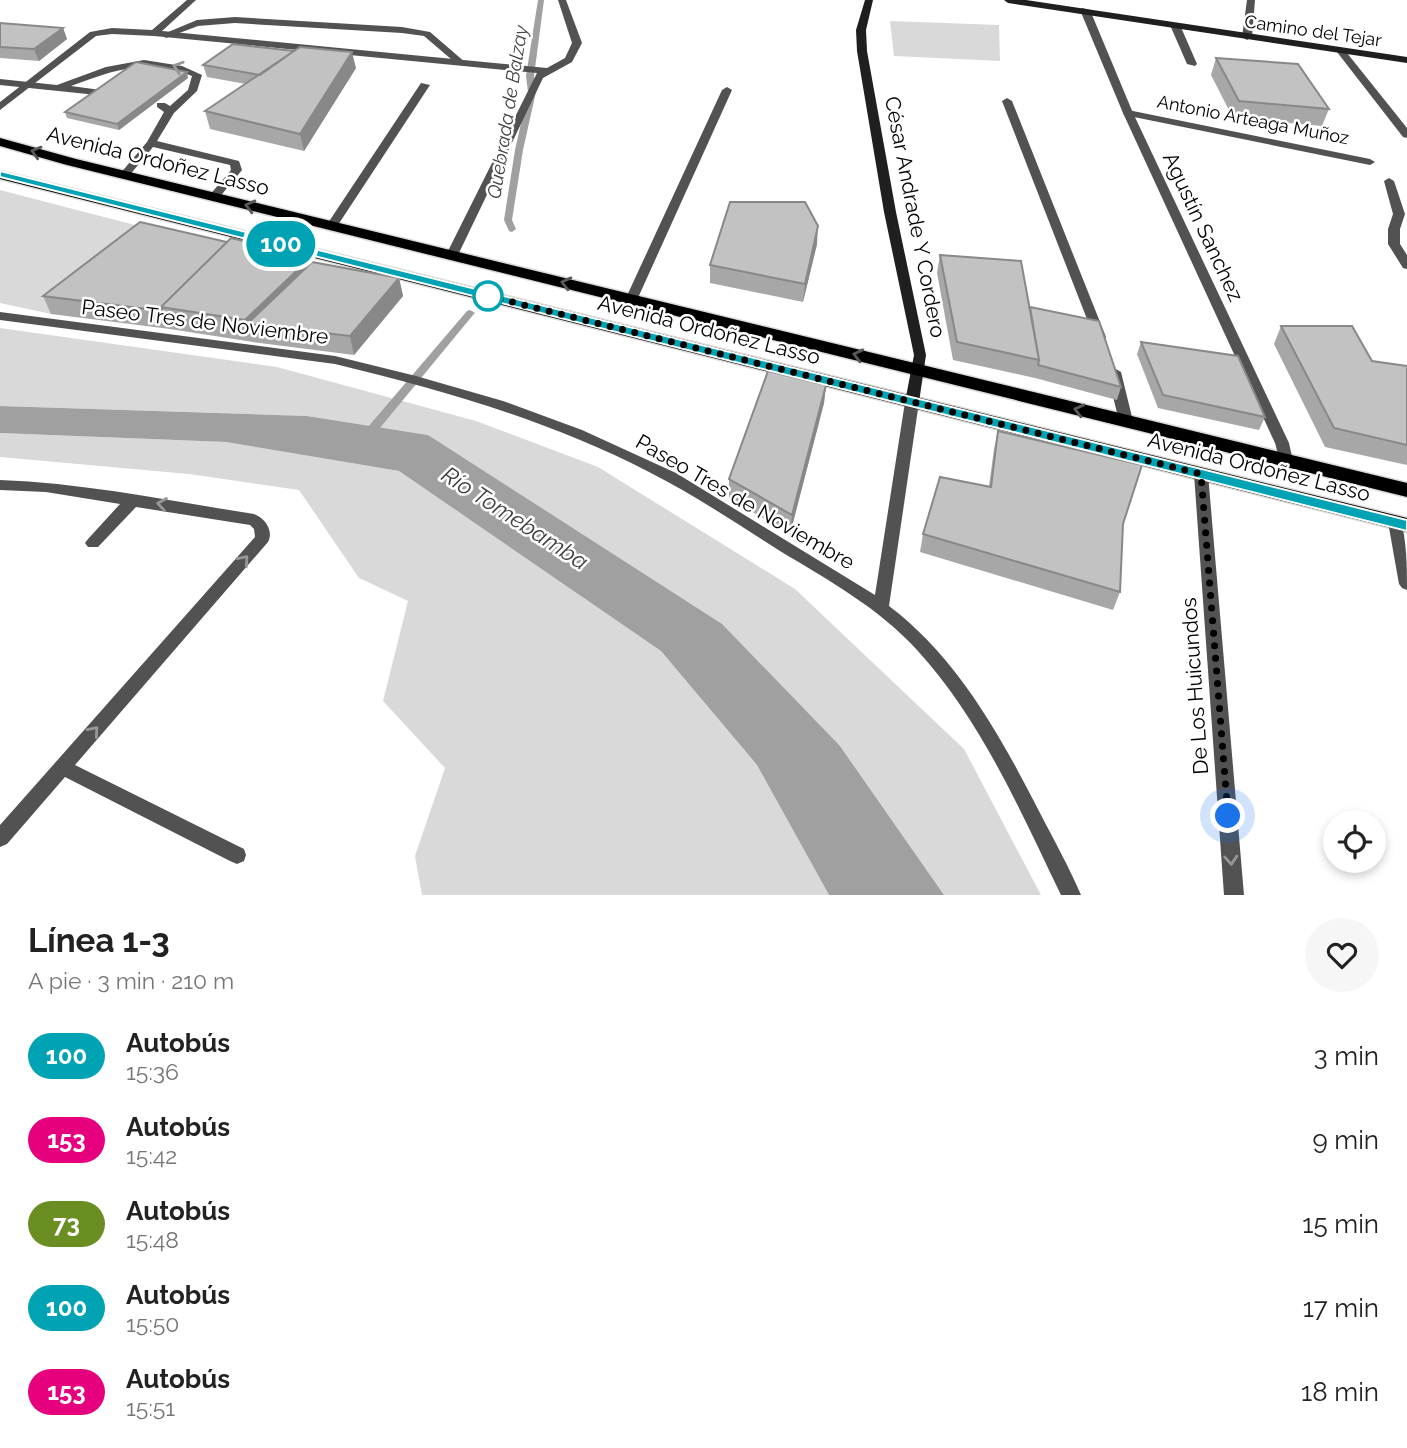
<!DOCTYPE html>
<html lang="es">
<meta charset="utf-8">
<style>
body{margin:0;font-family:Raleway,sans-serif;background:#f6f6f6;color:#222;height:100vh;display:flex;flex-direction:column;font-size:26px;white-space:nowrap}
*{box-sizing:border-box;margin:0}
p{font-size:23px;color:#767676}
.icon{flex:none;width:38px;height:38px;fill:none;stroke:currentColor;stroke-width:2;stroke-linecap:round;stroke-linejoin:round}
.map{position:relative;height:895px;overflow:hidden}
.drawer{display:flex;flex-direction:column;background:#fff;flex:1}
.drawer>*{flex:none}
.badge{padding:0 14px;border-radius:23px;font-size:24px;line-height:46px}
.controls{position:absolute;left:1323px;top:810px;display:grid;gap:14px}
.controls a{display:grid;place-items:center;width:63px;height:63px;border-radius:50%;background:#fff;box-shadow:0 4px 10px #0003;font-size:35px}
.you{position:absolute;width:35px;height:35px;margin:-18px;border:5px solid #fff;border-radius:50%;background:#1a73e8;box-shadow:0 0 0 10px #1a73e833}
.map>.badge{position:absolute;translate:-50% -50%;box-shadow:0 0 0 4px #fff}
.round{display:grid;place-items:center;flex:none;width:74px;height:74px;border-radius:37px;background:#f6f6f6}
.overview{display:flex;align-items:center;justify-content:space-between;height:119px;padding:0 28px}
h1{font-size:33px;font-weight:700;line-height:52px}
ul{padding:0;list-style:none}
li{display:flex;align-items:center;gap:21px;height:84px;padding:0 28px}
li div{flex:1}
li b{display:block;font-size:26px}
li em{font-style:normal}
li .badge{min-width:77px;font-weight:700;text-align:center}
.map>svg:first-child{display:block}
</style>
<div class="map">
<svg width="1407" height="895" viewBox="0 0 1407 895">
<rect width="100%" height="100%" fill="#fff"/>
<path fill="#d9d9d9" d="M890,21L999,25L1000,61L894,56Z
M0,190L158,231L51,314L0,303Z
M0,328L277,367L476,421L598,467L795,589L964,749L1041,895H944L840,746L428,435L307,416L0,406Z
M0,433L226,442L399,471L661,651L757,765L829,895H422L415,856L445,768L383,701L408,601L359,578L299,490L189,474L0,457Z"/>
<path fill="#a0a0a0" d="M0,406L307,416L428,435L722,624L840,746L944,895H829L757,765L661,651L399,471L226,442L0,433Z"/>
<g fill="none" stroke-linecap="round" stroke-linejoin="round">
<path fill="#a0a0a0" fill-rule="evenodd" d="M538,0H544L534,76L536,92L523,150L512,220L516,229L512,232L509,231L504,220L515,150L528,92L526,76Z
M470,310L475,313L473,315L370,440H362L361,437L362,434L467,311Z"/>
<defs>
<path id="primary" d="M0,138L76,159L1407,483V497L67,165L0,146Z
M0,171L1407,518V532L0,179Z"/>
</defs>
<use href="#primary" stroke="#dbdbdb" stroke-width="3"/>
<path fill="#525252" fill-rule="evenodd" d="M235,17L402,27L430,32L466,63L458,65L424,36L402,33L235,23L198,26L166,38L161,35L197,20Z
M1172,23L1180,25L1197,64L1195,66L1187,64L1170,25Z
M144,60L182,66L202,75L197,91L174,113L157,141L239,161L242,170L218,199L214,200L208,197L231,170L230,165L153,147L128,177L124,178L119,175L147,142L164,112L157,107V103H165L170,106L188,90L192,76C147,58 114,70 71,86L101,90L102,92L97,95L0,85V79L57,85L106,67Z
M727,87L732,90L637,300L635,303H627L625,300L722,90Z
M1128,110L1370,159L1375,162L1370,165L1124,115L1123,113Z
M1389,178L1394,181L1405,214L1400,229V244L1407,255V269L1403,268L1388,244V229L1393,214L1384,181Z"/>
<path fill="#525252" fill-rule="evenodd" d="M187,0H196L162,31L547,68L565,58L572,43L558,0H566L582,43L572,62L543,78L458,255L452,259L446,255L537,73L154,36L112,34L96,36L0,110V102L90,32L112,28L152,30Z
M1247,0H1255L1252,37L1247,40L1242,37Z
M1082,8L1090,10L1133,113L1289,443L1293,461L1291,465H1281L1275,443L1123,113L1080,10Z
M1337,48H1343L1407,128V138L1403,137L1337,52Z
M421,83L430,85L336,228H328L326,226Z
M1007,98L1012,101L1106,337L1105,340H1095L1094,337L1002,101Z
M0,312L335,356L416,376L503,401L582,430L676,473L875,595L905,402L907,399H917L919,402L889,606C958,658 1001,737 1040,813C1054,840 1069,867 1081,895H1061C1020,810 981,720 917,650C879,608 828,580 780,551C737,524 695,495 649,472C550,421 443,390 335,364L0,320Z
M1114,368L1121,372L1133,421L1126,426L1119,421L1107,372Z
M1201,469L1208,474L1244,895H1224L1194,474Z
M0,480C85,483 170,501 254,514C265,518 274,531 268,542L75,765L244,849L246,855L244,861L237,864L230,861L65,777L7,844L0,847V825L255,537L254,529L250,525L136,507L98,547H88L85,543L88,539L120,504L46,492L0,490Z
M1395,516L1400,518C1407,540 1407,567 1407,590L1402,588L1399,584L1388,522L1390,518Z"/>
<path fill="#1f1f1f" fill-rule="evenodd" d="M865,0H873L866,30L867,51L896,212L926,355L919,402L912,407L905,402L914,355L884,212L857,51L856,30Z
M1004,0H1026L1407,57V63L1008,3Z"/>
<use href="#primary" fill="#000" fill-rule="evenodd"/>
</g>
<path fill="#a7a7a7" d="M0,23L63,28L67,39L39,61L0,58Z
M1216,58L1329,109L1322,126L1233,118L1211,75Z
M203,65L356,68L304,151L210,129L205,111L246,84L207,77Z
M188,78L119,130L67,118L65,112Z
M227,242L311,257L312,262L399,278L403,296L354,355L253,342L170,329L51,314L43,296Z
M817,244L803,302L710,283V265Z
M940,255L1030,307L1121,387L1117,400L1035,378L953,360L937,273Z
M1281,326L1372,361L1407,366V465L1325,447L1274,344Z
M1141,342L1265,417L1259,430L1158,408L1137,354Z
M826,385L824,403L790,534L729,498V479Z
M998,431L1123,524L1120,592L1113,610L920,552L923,534L989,486L994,449Z"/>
<path fill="#888" d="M63,28L67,39L39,61L34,49Z
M352,52L356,68L304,151L300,134Z
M187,72L188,78L119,130L117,124Z
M818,226L817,244L803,302L805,284Z
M311,257L317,280L247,324L245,320Z
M399,278L403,296L354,355L350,336Z
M826,385L824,403L790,534L792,515Z"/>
<path fill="#c2c2c2" stroke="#888" stroke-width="2" d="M0,23L63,28L34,49L0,47Z
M233,44L294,51L260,75L203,65Z
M300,47L352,52L300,134L205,111Z
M1216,58L1298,64L1329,109L1239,101Z
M136,62L187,72L117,124L65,112Z
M730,202H805L818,226L805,284L710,265Z
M140,222L227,242L161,307L163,311L43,296Z
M231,238L311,257L245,320L161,307Z
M940,255L1021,261L1039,360L957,342Z
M312,262L399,278L350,336L247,324Z
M1030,307L1099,321L1121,387L1038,365L1039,360Z
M1281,326H1352L1372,361L1407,366V445L1334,428Z
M1141,342L1238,356L1265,417L1163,395Z
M768,371L826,385L792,515L729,479Z
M998,431L1142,465L1123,524L1120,592L923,534L940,477L991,487Z"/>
<defs><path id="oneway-chevron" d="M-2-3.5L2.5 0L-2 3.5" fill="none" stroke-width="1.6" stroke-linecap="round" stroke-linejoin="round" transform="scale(1.75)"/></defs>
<g stroke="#979797">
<use href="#oneway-chevron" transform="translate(178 67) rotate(-162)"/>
<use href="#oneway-chevron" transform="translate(162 504) rotate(-171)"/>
<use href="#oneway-chevron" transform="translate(244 560) rotate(-49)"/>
<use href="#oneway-chevron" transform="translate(94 731) rotate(-49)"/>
<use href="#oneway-chevron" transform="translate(1231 860) rotate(86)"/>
</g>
<g stroke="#595959">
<use href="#oneway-chevron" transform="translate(36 152) rotate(-164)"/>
<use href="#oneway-chevron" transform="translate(250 206) rotate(-166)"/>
<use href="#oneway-chevron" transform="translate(566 283) rotate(-166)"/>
<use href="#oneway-chevron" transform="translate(858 355) rotate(-166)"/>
<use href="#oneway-chevron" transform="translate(1079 410) rotate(-166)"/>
</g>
<path fill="#00a3b4" stroke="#fff" stroke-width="2" d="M0,171L1407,520V531L0,177Z"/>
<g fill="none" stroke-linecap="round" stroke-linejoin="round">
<path stroke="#000" stroke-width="7" stroke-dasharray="0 12.6" d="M488,296L1201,474L1228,816"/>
</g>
<circle fill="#fff" stroke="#00a3b4" stroke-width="3.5" cx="488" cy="296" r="14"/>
<g text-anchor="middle" stroke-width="5" stroke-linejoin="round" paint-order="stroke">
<g font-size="18" fill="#000" stroke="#fff">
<text transform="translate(1313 31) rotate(8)" y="6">Camino del Tejar</text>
<text transform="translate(1253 120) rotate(11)" y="6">Antonio Arteaga Muñoz</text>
</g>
<g font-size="19" font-style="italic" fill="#414141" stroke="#fff">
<text transform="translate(507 112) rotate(-81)" y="7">Quebrada de Balzay</text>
</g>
<g font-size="21" fill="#000" stroke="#fff">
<text transform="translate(158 161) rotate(14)" y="7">Avenida Ordoñez Lasso</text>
<text transform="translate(915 217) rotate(79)" y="7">César Andrade Y Cordero</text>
<text transform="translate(1203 227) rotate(65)" y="7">Agustín Sanchez</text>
<text transform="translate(205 322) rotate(7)" y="7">Paseo Tres de Noviembre</text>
<text transform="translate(709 330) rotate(14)" y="7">Avenida Ordoñez Lasso</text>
<text transform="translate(1259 467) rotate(14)" y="7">Avenida Ordoñez Lasso</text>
<text transform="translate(745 502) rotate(30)" y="7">Paseo Tres de Noviembre</text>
<text transform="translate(1195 686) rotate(-94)" y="7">De Los Huicundos</text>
</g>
<g font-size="23" font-style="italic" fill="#414141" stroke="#fff">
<text transform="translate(515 518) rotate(33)" y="8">Río Tomebamba</text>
</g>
</g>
</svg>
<div class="controls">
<a><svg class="icon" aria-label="locate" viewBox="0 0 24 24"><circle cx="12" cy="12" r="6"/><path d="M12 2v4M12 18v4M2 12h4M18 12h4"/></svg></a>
</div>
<div class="you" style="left:1228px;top:816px"></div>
<b class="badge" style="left:281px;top:244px;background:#00a3b4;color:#fff">100</b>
</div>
<section class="drawer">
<div class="overview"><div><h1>Línea 1-3</h1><p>A pie · 3 min · 210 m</p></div><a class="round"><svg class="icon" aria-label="heart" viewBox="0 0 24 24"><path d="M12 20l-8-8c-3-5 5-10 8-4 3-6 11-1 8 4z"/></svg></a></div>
<ul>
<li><span class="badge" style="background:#00a3b4;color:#fff">100</span><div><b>Autobús</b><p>15:36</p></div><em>3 min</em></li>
<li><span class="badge" style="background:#e6007e;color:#fff">153</span><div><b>Autobús</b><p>15:42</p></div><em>9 min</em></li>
<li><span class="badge" style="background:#6b8e23;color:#fff">73</span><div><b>Autobús</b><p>15:48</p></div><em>15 min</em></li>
<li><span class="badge" style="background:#00a3b4;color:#fff">100</span><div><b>Autobús</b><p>15:50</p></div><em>17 min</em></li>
<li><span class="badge" style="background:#e6007e;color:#fff">153</span><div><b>Autobús</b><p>15:51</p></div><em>18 min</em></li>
</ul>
</section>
